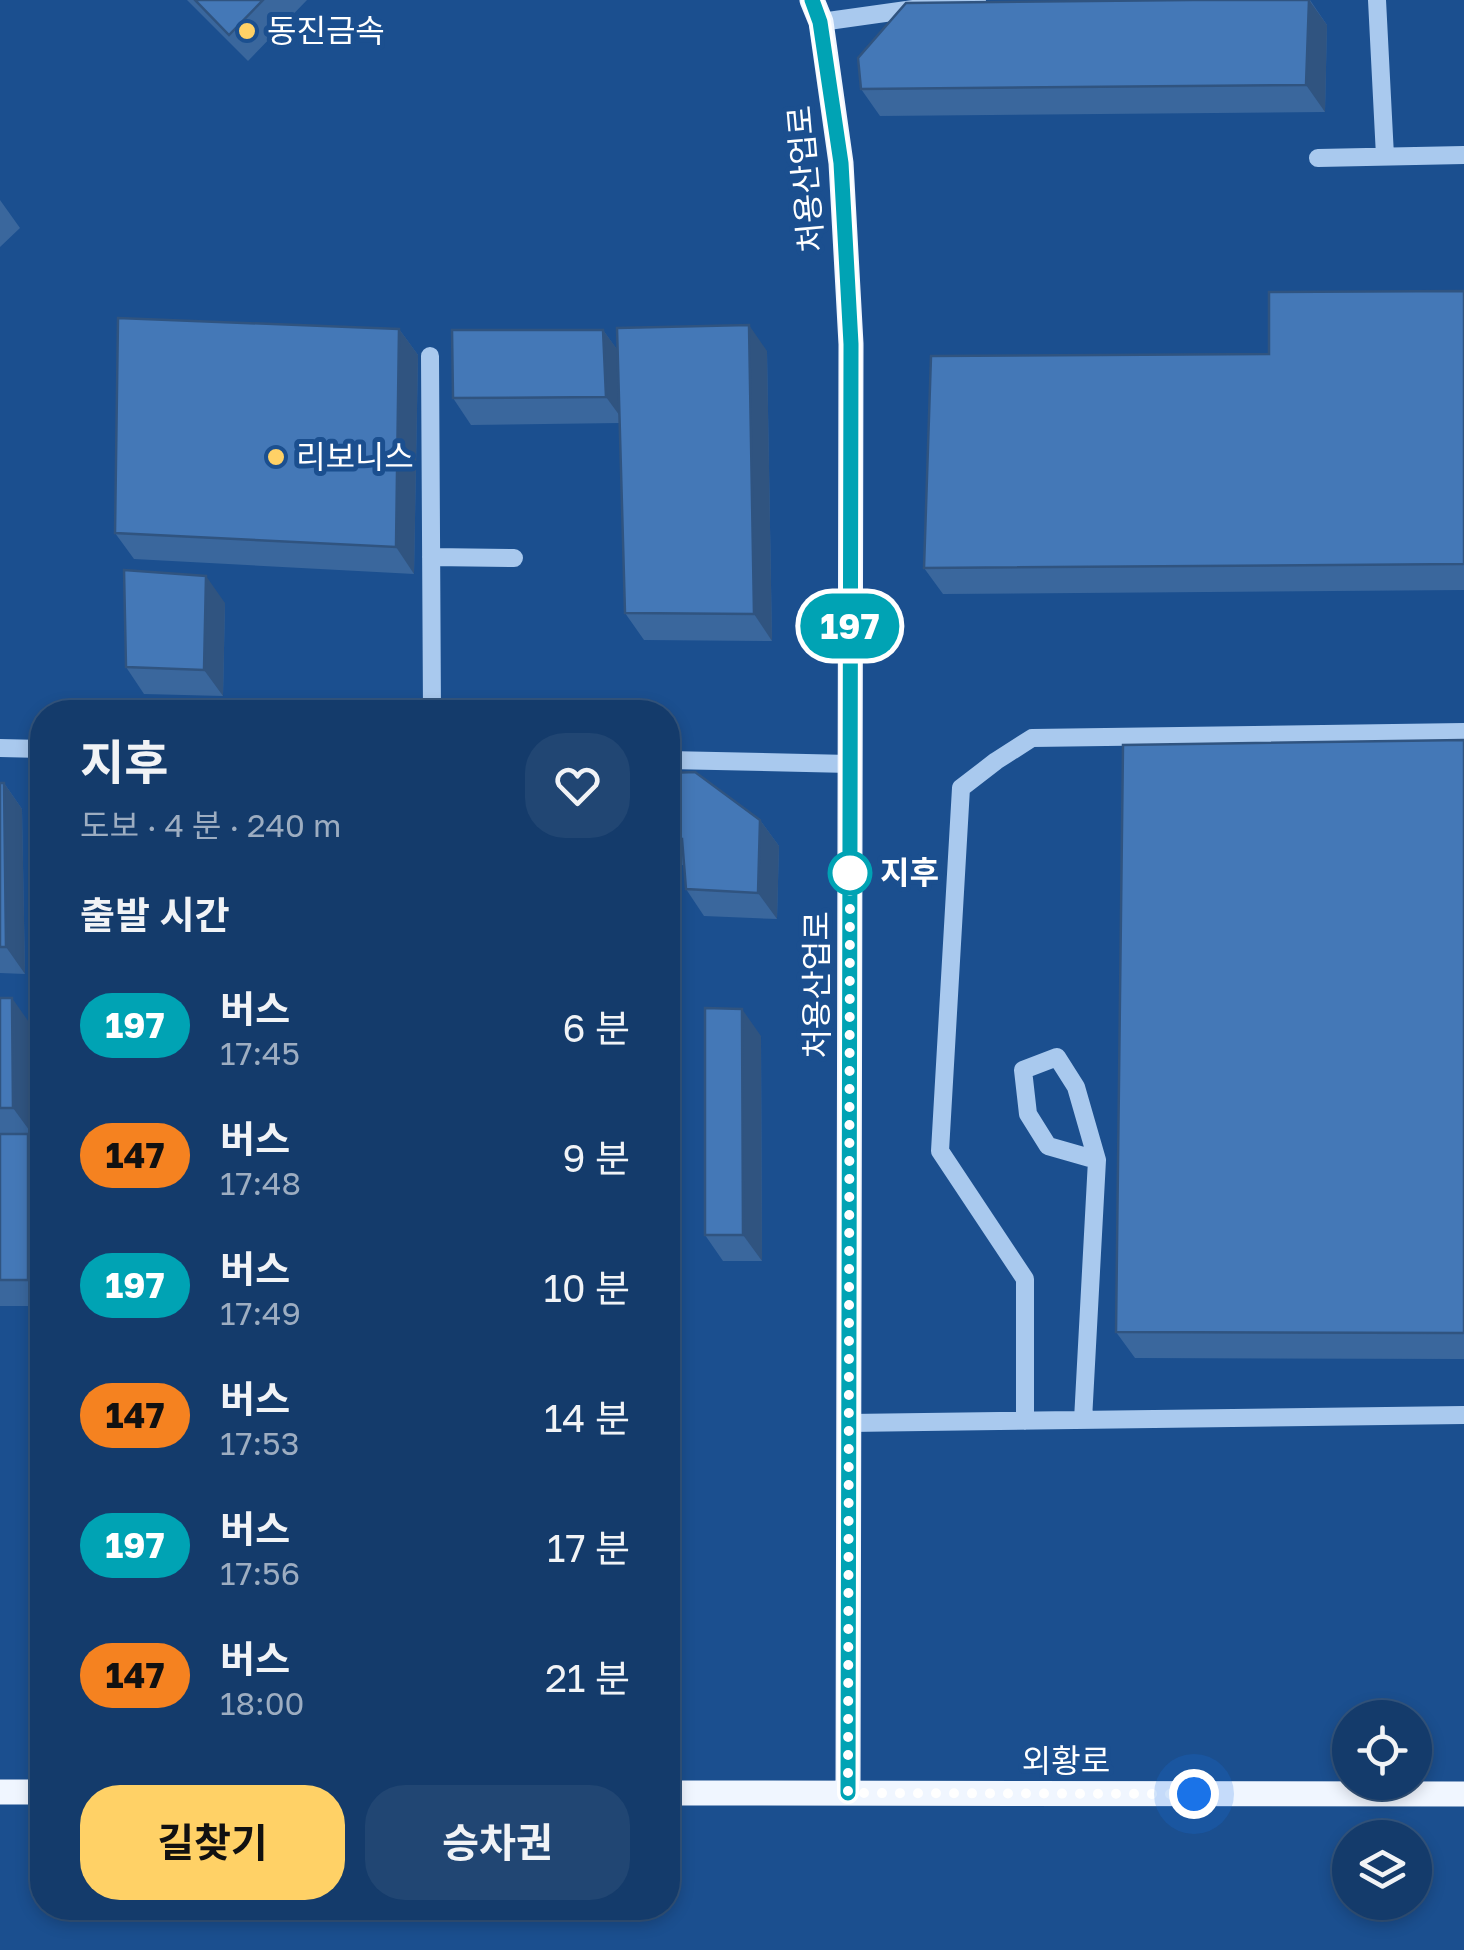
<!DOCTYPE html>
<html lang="ko">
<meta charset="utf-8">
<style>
body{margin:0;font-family:"Golos Text","Noto Sans KR",sans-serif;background:#214673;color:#f1f3f6;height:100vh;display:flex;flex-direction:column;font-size:38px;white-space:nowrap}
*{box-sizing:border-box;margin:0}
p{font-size:32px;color:#9dadc1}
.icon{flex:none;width:55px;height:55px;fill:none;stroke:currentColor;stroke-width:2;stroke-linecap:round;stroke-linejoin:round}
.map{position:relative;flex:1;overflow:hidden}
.side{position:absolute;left:30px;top:700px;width:650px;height:1220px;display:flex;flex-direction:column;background:#143b6b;border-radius:40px;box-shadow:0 5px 15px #0003,0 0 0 2px #33557e}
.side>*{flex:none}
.badge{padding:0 20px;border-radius:32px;font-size:35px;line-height:65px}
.tools{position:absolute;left:1332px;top:1700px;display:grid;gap:20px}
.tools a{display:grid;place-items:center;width:100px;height:100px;border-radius:50%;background:#143b6b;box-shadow:0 5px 15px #0003,0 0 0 2px #33557e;font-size:50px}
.you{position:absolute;width:50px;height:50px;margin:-25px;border:8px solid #fff;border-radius:50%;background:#1a73e8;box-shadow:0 0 0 15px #1a73e833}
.map>.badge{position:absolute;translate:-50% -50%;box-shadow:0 0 0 5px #fff}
h2{padding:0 50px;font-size:38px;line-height:90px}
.round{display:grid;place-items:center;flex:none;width:105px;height:105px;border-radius:40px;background:#214673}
.summary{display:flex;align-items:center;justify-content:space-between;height:170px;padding:0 50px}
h1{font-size:48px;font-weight:700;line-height:75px}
.cta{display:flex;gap:20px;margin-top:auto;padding:20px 50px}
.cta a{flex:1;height:115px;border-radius:40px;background:#ffd166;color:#111;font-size:40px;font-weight:700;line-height:115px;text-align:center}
.cta a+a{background:#214673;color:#f1f3f6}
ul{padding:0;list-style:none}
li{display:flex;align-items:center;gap:30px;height:130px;padding:0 50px}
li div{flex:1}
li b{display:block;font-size:38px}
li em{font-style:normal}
li .badge{min-width:110px;font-weight:700;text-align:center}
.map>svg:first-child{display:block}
</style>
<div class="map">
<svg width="1464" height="1950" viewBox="0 0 1464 1950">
<rect width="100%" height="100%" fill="#1b4f8f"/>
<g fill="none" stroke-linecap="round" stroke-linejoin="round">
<path stroke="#a9c9ee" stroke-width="18" d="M1377,0L1385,156
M821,22L977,0
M1318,158L1464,155
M430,356L432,712
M431,557L514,558
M0,748L42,749
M668,760L850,764
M1083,1420L1097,1160L1048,1146L1028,1114L1023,1070L1057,1057L1076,1087L1097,1160
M1025,1421V1279L940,1151L961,788L996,761L1032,738L1464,732
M849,1423L1464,1415"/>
<path stroke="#f0f6ff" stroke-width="25" d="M812,0L821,22L841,163L851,344L848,1793
M0,1792H42
M668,1793L1464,1794"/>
</g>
<path fill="#3a679d" d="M187,0H307L248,61Z
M1192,0H1310L1327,25L1325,112L880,116L861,89Z
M0,200L20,228L0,247Z
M1464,291V590L943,594L924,568L1269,354Z
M399,329L418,355L414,574L134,559L115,533Z
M603,330L618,351H767L772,641L644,640L625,613L620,423L471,425L453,398Z
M225,603L223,696L144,694L126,667Z
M1464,740V1359L1135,1358L1116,1332Z
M668,773L760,820L779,846L777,919L704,916L686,889L684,865H668Z
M0,783H4L22,809L25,974L0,973Z
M0,998L31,1025L32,1134H28L42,1155V1306H0Z
M761,1036L762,1261H723L705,1235Z"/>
<path fill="#305480" d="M1309,0L1327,25L1325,112L1306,85Z
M749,325L767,351L772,641L754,614Z
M399,329L418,355L414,574L396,547Z
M603,330L622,356L625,423L606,397Z
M206,576L225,603L223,696L204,670Z
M4,783L22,809L25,974L6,947Z
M760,820L779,846L777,919L758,893Z
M12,998L31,1025L32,1134L13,1108Z
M742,1009L761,1036L762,1261L743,1235Z
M28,1134L42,1155V1300L28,1280Z"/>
<path fill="#4478b7" stroke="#305480" stroke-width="2.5" d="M195,0H263L229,35Z
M1192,0H1309L1306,85L861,89L858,58L906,3Z
M1464,291V564L924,568L931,356L1269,354V292Z
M118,318L399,329L396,547L115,533Z
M749,325L754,614L625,613L617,328Z
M452,330H603L606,397L453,398Z
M124,570L206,576L204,670L126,667Z
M1464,740V1333L1116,1332L1123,745Z
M695,772L760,820L758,893L686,889L682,839L668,838V773Z
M0,783H4L6,947H0Z
M0,998H12L13,1108H0Z
M705,1008L742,1009L743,1235H705Z
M0,1134H28V1280H0Z"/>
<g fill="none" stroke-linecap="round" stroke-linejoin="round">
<defs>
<path id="line" d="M812,0L820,22L841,163L851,344L848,1793"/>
</defs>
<use href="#line" stroke="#fff" stroke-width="22"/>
<use href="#line" stroke="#00a3b4" stroke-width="15"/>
<path stroke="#fff" stroke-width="10" stroke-dasharray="0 18" d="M850,873L848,1793L1194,1794"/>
</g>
<g fill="#ffd166" stroke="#1b4f8f" stroke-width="4">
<circle cx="247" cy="31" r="10"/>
<circle cx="276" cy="457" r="10"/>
</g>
<circle fill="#fff" stroke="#00a3b4" stroke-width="5" cx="850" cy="873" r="20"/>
<g text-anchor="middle" stroke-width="10" stroke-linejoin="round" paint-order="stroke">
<g font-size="32" fill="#fff" stroke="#1b4f8f" text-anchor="start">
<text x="267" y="42">동진금속</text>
<text x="296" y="468">리보니스</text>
</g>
<g font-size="32" fill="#fff" stroke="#1b4f8f">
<text transform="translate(806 179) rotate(-95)" y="11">처용산업로</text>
<text transform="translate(817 985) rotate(-90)" y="11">처용산업로</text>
<text x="1066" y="1772">외황로</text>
</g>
<g font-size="32" font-weight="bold" fill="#fff" stroke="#1b4f8f" text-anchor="start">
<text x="880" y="884">지후</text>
</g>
</g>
</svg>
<div class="tools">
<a><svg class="icon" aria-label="locate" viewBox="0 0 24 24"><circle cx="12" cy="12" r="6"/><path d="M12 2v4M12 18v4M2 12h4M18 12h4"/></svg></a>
<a><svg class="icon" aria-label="layers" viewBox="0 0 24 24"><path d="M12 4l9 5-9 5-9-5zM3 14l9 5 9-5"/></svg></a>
</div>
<div class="you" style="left:1194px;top:1794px"></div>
<b class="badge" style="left:850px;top:626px;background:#00a3b4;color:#fff">197</b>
<section class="side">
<div class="summary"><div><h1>지후</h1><p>도보 · 4 분 · 240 m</p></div><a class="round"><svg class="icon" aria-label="heart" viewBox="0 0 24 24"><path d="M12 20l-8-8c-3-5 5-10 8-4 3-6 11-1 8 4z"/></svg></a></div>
<h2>출발 시간</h2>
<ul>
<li><span class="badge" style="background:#00a3b4;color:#fff">197</span><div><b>버스</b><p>17:45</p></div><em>6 분</em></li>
<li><span class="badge" style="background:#f58220;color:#111">147</span><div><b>버스</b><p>17:48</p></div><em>9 분</em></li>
<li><span class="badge" style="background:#00a3b4;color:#fff">197</span><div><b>버스</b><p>17:49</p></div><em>10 분</em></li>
<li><span class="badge" style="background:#f58220;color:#111">147</span><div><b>버스</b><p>17:53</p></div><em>14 분</em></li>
<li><span class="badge" style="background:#00a3b4;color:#fff">197</span><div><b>버스</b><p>17:56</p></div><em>17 분</em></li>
<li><span class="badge" style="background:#f58220;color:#111">147</span><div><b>버스</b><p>18:00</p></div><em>21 분</em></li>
</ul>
<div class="cta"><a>길찾기</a><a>승차권</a></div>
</section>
</div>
